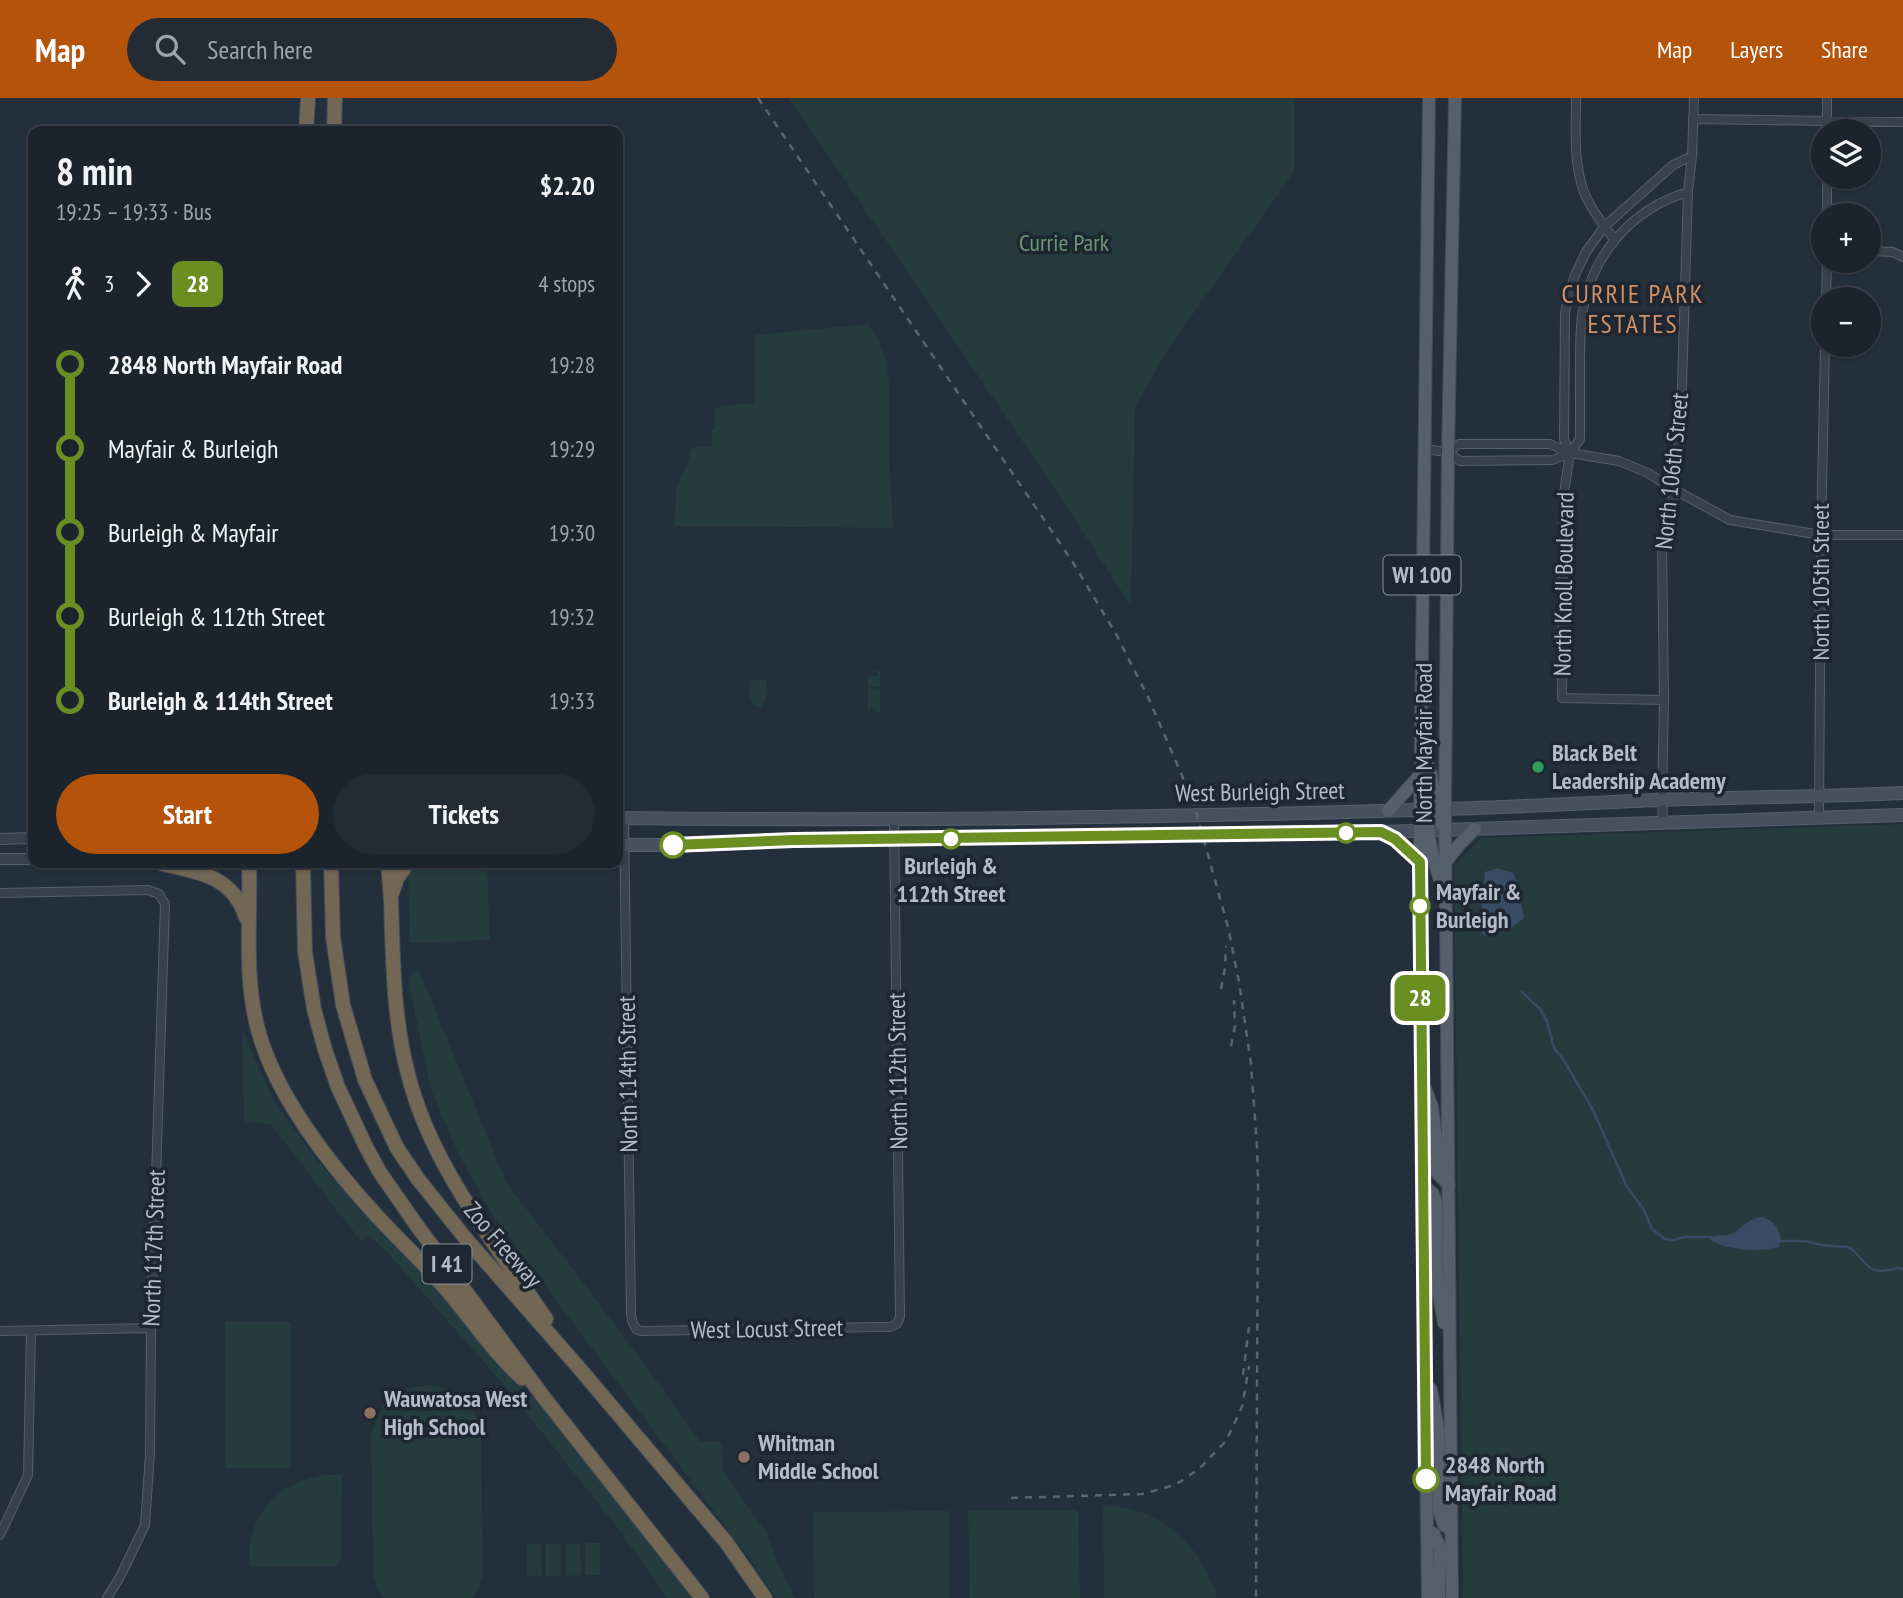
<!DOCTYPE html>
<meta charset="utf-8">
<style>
body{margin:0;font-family:"PT Sans Narrow",sans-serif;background:#242b35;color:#f1f3f6;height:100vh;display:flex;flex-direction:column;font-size:26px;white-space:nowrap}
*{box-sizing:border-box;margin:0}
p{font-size:23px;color:#a0a4aa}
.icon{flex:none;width:38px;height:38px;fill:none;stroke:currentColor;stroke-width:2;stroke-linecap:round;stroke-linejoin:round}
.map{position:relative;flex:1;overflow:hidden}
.drawer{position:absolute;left:28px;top:28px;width:595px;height:742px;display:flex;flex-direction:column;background:#1b232d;border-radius:14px;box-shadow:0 2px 5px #0004,0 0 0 2px #394049}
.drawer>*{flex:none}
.badge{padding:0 14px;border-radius:10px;font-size:24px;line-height:46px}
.buttons{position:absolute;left:1811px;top:21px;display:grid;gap:14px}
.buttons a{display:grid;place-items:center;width:70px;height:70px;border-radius:50%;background:#1b232d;box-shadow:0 2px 5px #0004,0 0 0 2px #394049;font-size:35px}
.map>.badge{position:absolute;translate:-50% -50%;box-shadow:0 0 0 4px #fff}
.legs{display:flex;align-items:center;gap:10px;height:77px;padding:0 28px;font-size:23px}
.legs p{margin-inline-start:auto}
.summary{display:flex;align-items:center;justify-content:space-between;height:119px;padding:0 28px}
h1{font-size:38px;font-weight:700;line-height:52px}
.primary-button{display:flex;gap:14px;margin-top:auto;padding:14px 28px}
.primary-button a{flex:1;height:80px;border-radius:42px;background:#b45309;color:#fff;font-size:28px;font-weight:700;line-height:80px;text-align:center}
.primary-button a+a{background:#242b35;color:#f1f3f6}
ul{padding:0 28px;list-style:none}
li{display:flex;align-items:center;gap:24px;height:84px;font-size:26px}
li i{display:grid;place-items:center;width:10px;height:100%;margin:0 9px;background:currentColor}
li i::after{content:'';width:18px;height:18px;margin:-9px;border:5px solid;border-radius:50%;background:#1b232d}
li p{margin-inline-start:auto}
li:first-child i{background:linear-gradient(#0000 50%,currentColor 0)}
li:last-child i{background:linear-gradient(currentColor 50%,#0000 0)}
header{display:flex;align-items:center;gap:42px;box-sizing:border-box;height:98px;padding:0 35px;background:#b45309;color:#fff}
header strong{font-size:33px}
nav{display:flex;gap:38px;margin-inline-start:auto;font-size:24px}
.search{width:490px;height:63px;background:#242b35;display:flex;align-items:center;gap:18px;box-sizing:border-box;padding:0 24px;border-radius:38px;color:#a0a4aa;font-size:26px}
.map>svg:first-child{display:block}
</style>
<header>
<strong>Map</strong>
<div class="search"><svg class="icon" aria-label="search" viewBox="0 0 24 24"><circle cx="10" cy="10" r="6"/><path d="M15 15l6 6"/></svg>Search here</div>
<nav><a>Map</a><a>Layers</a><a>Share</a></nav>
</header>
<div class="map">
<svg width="1903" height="1500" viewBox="0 0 1903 1500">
<rect width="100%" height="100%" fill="#242f3c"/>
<path fill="#263b3d" d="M789,0H1294V74L1170,248L1135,309L1131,508L1055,391Z
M869,226C896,262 889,310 889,353C890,378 892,404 893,430L675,428L676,389L688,364L691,351L696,348H712V332H715V311L720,308L755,305V237Z
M868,572H880V614H876V610H870L869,614H868V590L878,591V589H868V578H878V574Z
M751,581L758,582L766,581L768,594L762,609H754C749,600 748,591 751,581Z
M1903,726V1500H1463L1454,768L1481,740Z
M487,766L490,842L410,845L408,773L415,769Z
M418,870L506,1084L629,1245L700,1343L722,1344L723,1373L768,1437L777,1464L795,1500H776L745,1455L493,1118L458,1055L431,992L408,881Z
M242,930L272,1000L318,1064L394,1141L541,1307L697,1500H667L620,1433L510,1294L387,1154L369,1137L361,1143L271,1027L244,1023Z
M225,1224H291V1370H225Z
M429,1287L446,1290L469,1305L481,1329L483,1475L478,1492L472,1500H384L377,1491L373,1476L371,1335L383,1308L395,1298L409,1290Z
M324,1377H342L341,1462L336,1468L251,1469C250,1462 249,1454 250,1447C255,1407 287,1383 324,1377Z
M1103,1408C1159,1407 1203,1448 1217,1500H1104Z
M968,1412H1078L1080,1500H970Z
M949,1413V1500H814L813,1414Z
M585,1445H600V1477H585Z
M541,1446L542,1478H527V1446Z
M546,1446H561V1478H546Z
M566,1446H580L581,1477L566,1478Z"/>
<path fill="#384c63" d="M1497,770L1513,775L1518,785L1524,820C1511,831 1501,837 1484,838L1480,831L1485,774Z
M1763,1119C1775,1123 1784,1136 1779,1149C1758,1154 1729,1153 1711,1142V1139C1718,1136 1726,1139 1733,1135C1744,1129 1748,1120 1763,1119Z"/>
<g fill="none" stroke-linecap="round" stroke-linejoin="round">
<path stroke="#384c63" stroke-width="2.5" d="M1522,894L1540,911L1547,923L1554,950L1563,961L1593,1012L1627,1089L1644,1112L1652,1131L1665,1141L1673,1142L1684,1139H1711
M1781,1143H1805L1821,1147L1847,1149L1852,1151L1869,1169L1875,1172L1883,1173L1899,1170L1903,1171"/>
<defs>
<path id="minor" d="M1576,0C1576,31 1573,64 1584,94C1590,110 1603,127 1614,141
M1693,21L1903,24
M1827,33V0
M1827,79V117
M1869,153L1893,154L1903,159
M1826,201L1827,163
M1423,351L1448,354L1460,363L1553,362L1570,355
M1448,354L1459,346H1550L1570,355L1619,363L1648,375L1675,392L1730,422L1821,437H1903
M1570,355L1564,341L1565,216L1568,199L1575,177L1586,154L1604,129L1673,67L1692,58
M1664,602L1562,600L1563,401L1570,355L1580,341C1580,316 1580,291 1580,266C1580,250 1580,233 1582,218C1590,158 1631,111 1688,94
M624,720L631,1215L632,1223L636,1231L641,1233L879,1229H890L897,1226L900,1219L894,720
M1819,720L1821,437L1825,247
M1663,725L1662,702L1664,602L1662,444L1675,392L1681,319L1688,94L1692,58L1694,0
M0,795L148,792L159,796L165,806L151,1230L150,1356L145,1427L120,1479L107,1500
M0,1233L151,1230
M0,1437L28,1377L31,1233"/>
<path id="tertiary" d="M0,741L33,740
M0,761H33"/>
<path id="secondary" d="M618,720C893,723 1169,720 1445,711C1516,709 1587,705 1658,702C1739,699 1821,699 1903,695
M618,747H694L794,742L1381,734L1903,717"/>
<path id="primary" d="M1423,653L1431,676L1436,712L1442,726
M1388,713L1420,677
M1422,716L1426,723L1434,764L1441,785
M1381,734L1396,741L1420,764
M1445,765L1460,746L1475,731
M1425,990L1432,1009L1436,1041L1437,1075L1449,1087
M1422,1086L1433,1096L1436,1104L1437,1186L1444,1225
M1431,1291L1438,1331L1439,1412L1444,1427L1451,1432
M1427,1432L1434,1436L1440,1450L1439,1500
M1428,1500L1422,1086L1420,712L1429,0
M1452,1500L1445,711L1448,354L1455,0"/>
<path id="motorway" d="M306,33L308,0
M334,33L335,0
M160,765C198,775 233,777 246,820
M249,765C251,821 243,880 259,935C277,999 331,1068 376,1117C399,1142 424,1165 446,1191C471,1220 493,1254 522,1280
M303,765L305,854L314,911L325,952L338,989L365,1047L379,1073L415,1125L545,1301L702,1500
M331,765L333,839L343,907L365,982L397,1050L418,1081L466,1141L580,1271L726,1444L765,1500
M388,765C389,777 390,790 391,802C393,861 393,919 408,976C431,1068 494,1144 546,1221
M392,795L397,780L408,765"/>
</defs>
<use href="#minor" stroke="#565f6a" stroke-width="10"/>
<use href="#tertiary" stroke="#565f6a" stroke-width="12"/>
<use href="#secondary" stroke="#565f6a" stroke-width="14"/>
<use href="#primary" stroke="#414a55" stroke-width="14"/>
<use href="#motorway" stroke="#434c57" stroke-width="16"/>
<use href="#minor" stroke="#38414c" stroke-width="8"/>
<use href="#tertiary" stroke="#38414c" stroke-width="10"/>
<use href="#secondary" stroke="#46505f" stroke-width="12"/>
<use href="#primary" stroke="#56606c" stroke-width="12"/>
<use href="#motorway" stroke="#726655" stroke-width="14"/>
<path stroke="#5a6573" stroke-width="2.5" stroke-dasharray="7 7" stroke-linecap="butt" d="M758,0L1072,463L1116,536L1148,599L1193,703L1228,829L1239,884L1251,966L1257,1048L1258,1084L1256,1500
M1221,891L1225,870L1226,848
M1231,948L1235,928L1234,902
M1243,1277L1249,1229
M1011,1400L1142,1396L1168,1389L1180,1384L1200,1370L1226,1343L1242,1309L1249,1268"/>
</g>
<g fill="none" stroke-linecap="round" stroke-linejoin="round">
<defs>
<path id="line-1" d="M673,747L794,742L1381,734L1395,741L1420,764L1426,1381"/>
</defs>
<use href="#line-1" stroke="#fff" stroke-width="16"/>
<use href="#line-1" stroke="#6b8e23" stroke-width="10"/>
</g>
<circle fill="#2e9e5b" stroke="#1d2631" stroke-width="2.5" cx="1538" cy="669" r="7"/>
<g fill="#fff" stroke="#6b8e23" stroke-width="3.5">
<circle cx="1346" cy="735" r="9"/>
<circle cx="951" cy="741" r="9"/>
<circle cx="673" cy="747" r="12"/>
<circle cx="1420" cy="808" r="9"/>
<circle cx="1426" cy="1381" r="12"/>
</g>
<g fill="#8d6e63" stroke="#1d2631" stroke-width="2.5">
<circle cx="370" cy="1315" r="7"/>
<circle cx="744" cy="1359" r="7"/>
</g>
<g text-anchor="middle" stroke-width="7" stroke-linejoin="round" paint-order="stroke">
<g fill="#1d2631" stroke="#868f9b" stroke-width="2">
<rect x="1383.5" y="457.5" width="77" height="39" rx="5"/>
<rect x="422.5" y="1146.5" width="49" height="39" rx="5"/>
</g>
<g font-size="23" font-weight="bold" fill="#b3bcc8">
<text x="1422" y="485">WI 100</text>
<text x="447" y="1174">I 41</text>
</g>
<g font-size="24" fill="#6b9874" stroke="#1d2631">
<text x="1064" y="153">Currie Park</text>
</g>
<g font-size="24" fill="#b3bcc8" stroke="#1d2631">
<text transform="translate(1672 373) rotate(-84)" y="8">North 106th Street</text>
<text transform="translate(1821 484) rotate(-90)" y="8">North 105th Street</text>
<text transform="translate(1564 486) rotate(-89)" y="8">North Knoll Boulevard</text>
<text transform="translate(1424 645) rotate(-90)" y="8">North Mayfair Road</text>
<text transform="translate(1260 694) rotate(-1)" y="8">West Burleigh Street</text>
<text transform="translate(898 973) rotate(-91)" y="8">North 112th Street</text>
<text transform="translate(628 976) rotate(-91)" y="8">North 114th Street</text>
<text transform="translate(503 1147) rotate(49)" y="8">Zoo Freeway</text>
<text transform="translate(154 1150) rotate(-88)" y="8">North 117th Street</text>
<text transform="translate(767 1231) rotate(-1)" y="8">West Locust Street</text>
</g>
<g font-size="24" font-weight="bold" fill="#b3bcc8" stroke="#1d2631" text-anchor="start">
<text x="1552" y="663">Black Belt<tspan x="1552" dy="28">Leadership Academy</tspan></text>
<text x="384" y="1309">Wauwatosa West<tspan x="384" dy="28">High School</tspan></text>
<text x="758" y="1353">Whitman<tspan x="758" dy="28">Middle School</tspan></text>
</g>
<g font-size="24" font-weight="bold" fill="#b3bcc8" stroke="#1d2631" text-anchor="start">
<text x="951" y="776" text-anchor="middle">Burleigh &amp;<tspan x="951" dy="28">112th Street</tspan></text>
<text x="1436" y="802">Mayfair &amp;<tspan x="1436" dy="28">Burleigh</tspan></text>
<text x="1445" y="1375">2848 North<tspan x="1445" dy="28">Mayfair Road</tspan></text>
</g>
<g font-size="26" letter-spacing="2" fill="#d29064" stroke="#1d2631">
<text x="1633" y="205">CURRIE PARK<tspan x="1633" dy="30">ESTATES</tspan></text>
</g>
</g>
</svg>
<div class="buttons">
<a><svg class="icon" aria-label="layers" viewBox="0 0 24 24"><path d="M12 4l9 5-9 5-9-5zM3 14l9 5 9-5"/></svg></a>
<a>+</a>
<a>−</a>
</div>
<b class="badge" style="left:1420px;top:900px;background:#6b8e23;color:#fff">28</b>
<section class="drawer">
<div class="summary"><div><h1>8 min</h1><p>19:25 – 19:33 · Bus</p></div><b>$2.20</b></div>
<div class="legs"><svg class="icon" aria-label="walk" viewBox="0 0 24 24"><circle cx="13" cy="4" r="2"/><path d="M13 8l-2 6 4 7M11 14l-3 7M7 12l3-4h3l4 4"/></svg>3<svg class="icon" aria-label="forward" viewBox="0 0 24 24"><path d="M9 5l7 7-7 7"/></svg><b class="badge" style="background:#6b8e23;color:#fff">28</b><p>4 stops</p></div>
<ul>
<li><i style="color:#6b8e23"></i><b>2848 North Mayfair Road</b><p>19:28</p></li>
<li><i style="color:#6b8e23"></i><span>Mayfair &amp; Burleigh</span><p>19:29</p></li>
<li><i style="color:#6b8e23"></i><span>Burleigh &amp; Mayfair</span><p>19:30</p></li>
<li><i style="color:#6b8e23"></i><span>Burleigh &amp; 112th Street</span><p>19:32</p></li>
<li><i style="color:#6b8e23"></i><b>Burleigh &amp; 114th Street</b><p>19:33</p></li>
</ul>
<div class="primary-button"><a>Start</a><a>Tickets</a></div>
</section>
</div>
